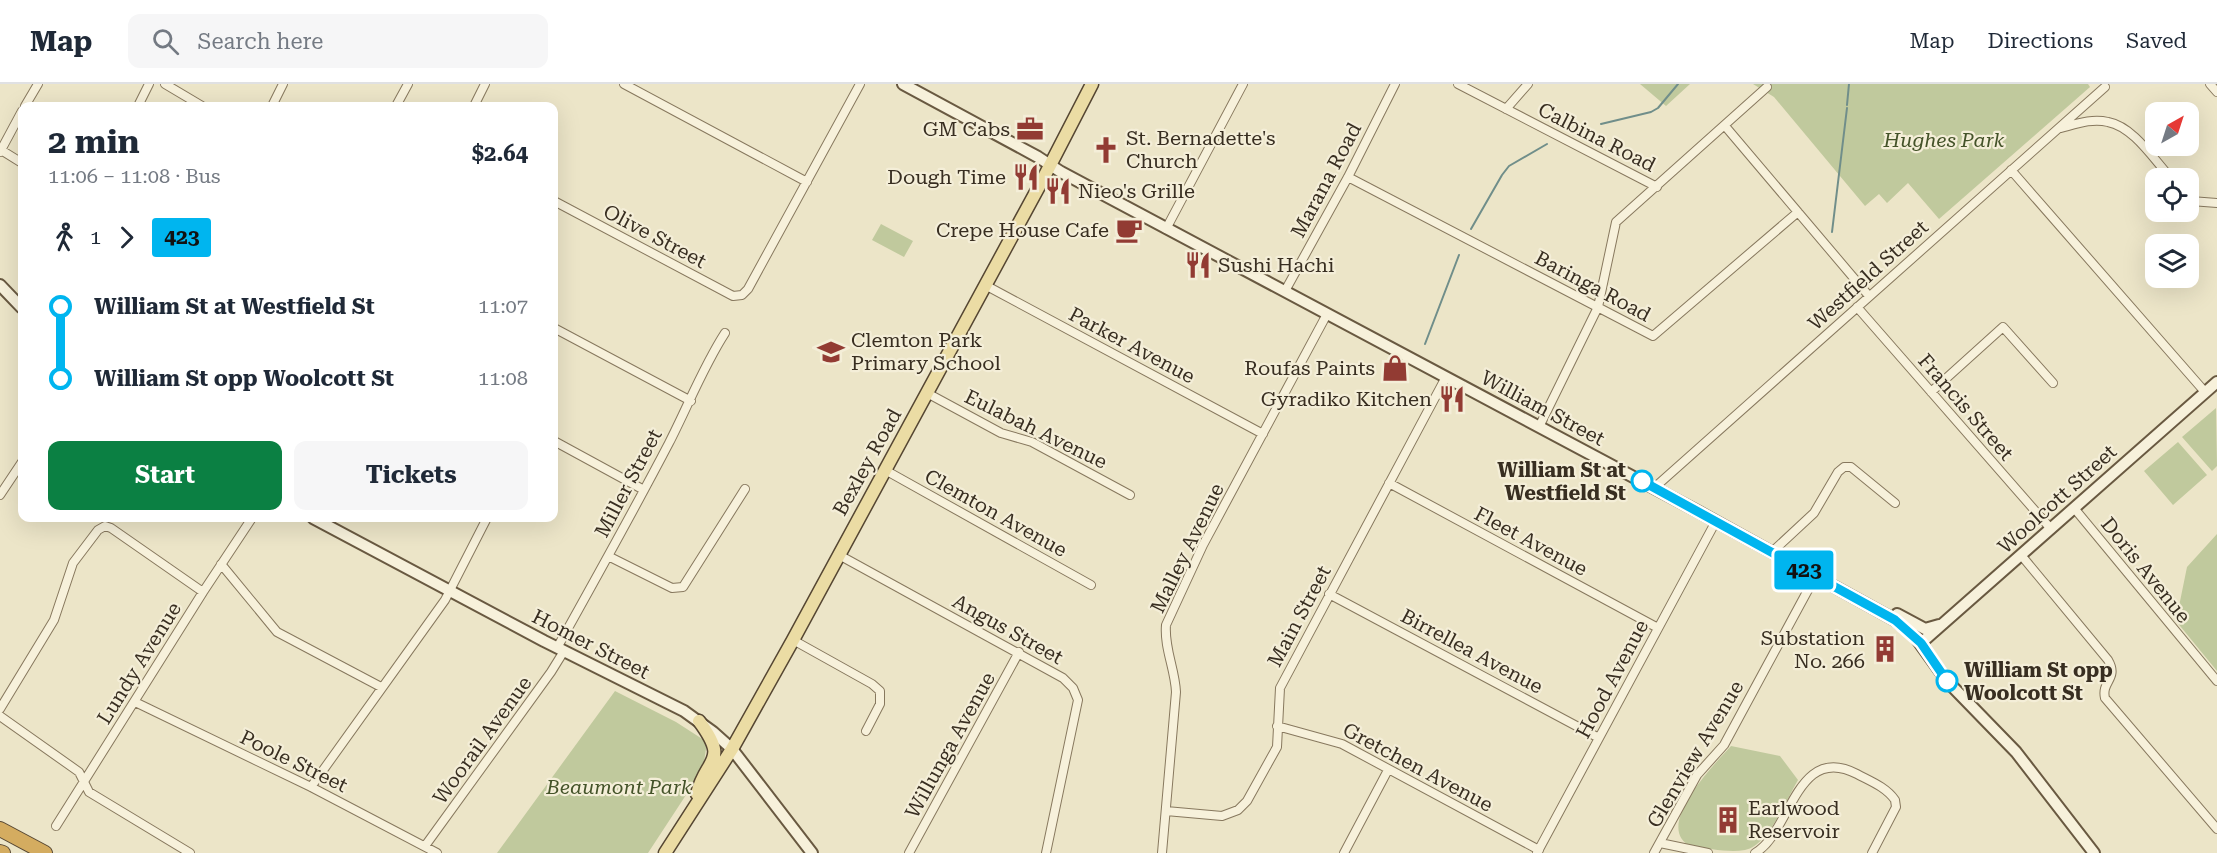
<!DOCTYPE html>
<meta charset="utf-8">
<style>
body{margin:0;font-family:"Roboto Serif",serif;background:#f6f6f7;color:#1f2937;height:100vh;display:flex;flex-direction:column;font-size:22px;white-space:nowrap}
*{box-sizing:border-box;margin:0}
p{font-size:20px;color:#747a83}
.icon{flex:none;width:33px;height:33px;fill:none;stroke:currentColor;stroke-width:2;stroke-linecap:round;stroke-linejoin:round}
.map{position:relative;flex:1;overflow:hidden}
.side{position:absolute;left:18px;top:18px;width:540px;height:420px;display:flex;flex-direction:column;background:#fff;border-radius:12px;box-shadow:0 6px 24px #0002}
.side>*{flex:none}
.badge{padding:0 12px;border-radius:4px;font-size:21px;line-height:39px}
.needle{width:39px;rotate:39deg}
.controls{position:absolute;left:2145px;top:18px;display:grid;gap:12px}
.controls a{display:grid;place-items:center;width:54px;height:54px;border-radius:12px;background:#fff;box-shadow:0 6px 24px #0002;font-size:30px}
.map>.badge{position:absolute;translate:-50% -50%;box-shadow:0 0 0 3px #fff}
.legs{display:flex;align-items:center;gap:9px;height:66px;padding:0 30px;font-size:20px}
.legs p{margin-inline-start:auto}
.summary{display:flex;align-items:center;justify-content:space-between;height:102px;padding:0 30px}
h1{font-size:33px;font-weight:700;line-height:45px}
.action{display:flex;gap:12px;margin-top:auto;padding:12px 30px}
.action a{flex:1;height:69px;border-radius:12px;background:#0b8043;color:#fff;font-size:24px;font-weight:700;line-height:69px;text-align:center}
.action a+a{background:#f6f6f7;color:#1f2937}
ul{padding:0 30px;list-style:none}
li{display:flex;align-items:center;gap:21px;height:72px;font-size:22px}
li i{display:grid;place-items:center;width:9px;height:100%;margin:0 8px;background:currentColor}
li i::after{content:'';width:15px;height:15px;margin:-8px;border:4px solid;border-radius:50%;background:#fff}
li p{margin-inline-start:auto}
li:first-child i{background:linear-gradient(#0000 50%,currentColor 0)}
li:last-child i{background:linear-gradient(currentColor 50%,#0000 0)}
header{display:flex;align-items:center;gap:36px;box-sizing:border-box;height:84px;padding:0 30px;background:#fff;border-bottom:2px solid #e0e1e3}
header strong{font-size:28px}
nav{display:flex;gap:33px;margin-inline-start:auto;font-size:21px}
.search{width:420px;height:54px;background:#f6f6f7;display:flex;align-items:center;gap:15px;box-sizing:border-box;padding:0 21px;border-radius:12px;color:#747a83;font-size:22px}
.map>svg:first-child{display:block}
</style>
<header>
<strong>Map</strong>
<div class="search"><svg class="icon" aria-label="search" viewBox="0 0 24 24"><circle cx="10" cy="10" r="6"/><path d="M15 15l6 6"/></svg>Search here</div>
<nav><a>Map</a><a>Directions</a><a>Saved</a></nav>
</header>
<div class="map">
<svg width="2217" height="769" viewBox="0 0 2217 769">
<rect width="100%" height="100%" fill="#ece5c8"/>
<path fill="#c0c99d" d="M1640,0H1690L1666,22Z
M1753,0H2088L2090,3L1939,135L1908,99L1887,119L1879,110L1865,122L1774,13Z
M881,140L913,157L904,173L872,156Z
M2216,324L2217,382L2212,387L2182,353Z
M2178,358L2207,391L2173,421L2144,387Z
M2217,450V587L2176,537L2187,483Z
M615,607L676,638L707,658L703,685L648,769H497Z
M1731,662L1780,672L1798,696C1786,716 1768,762 1745,766C1728,769 1709,764 1692,763C1651,744 1714,681 1731,662Z"/>
<g fill="none" stroke-linecap="round" stroke-linejoin="round">
<path stroke="#708e8a" stroke-width="2" d="M1847,21L1849,0
M1601,40L1651,28L1658,24L1678,0
M1471,145L1502,91L1509,82L1547,60
M1832,148L1847,24
M1425,260L1459,171"/>
<defs>
<path id="street" d="M165,0L202,22
M624,0L807,98
M1458,0L1657,103
M2210,0L2217,8
M25,22L38,0
M138,22L149,0
M272,22L283,0
M396,22L408,0
M474,22L485,0
M1506,25L1528,0
M1725,42L1869,212
M2061,44C2076,40 2092,34 2108,38C2134,43 2154,76 2171,94
M1,66L22,79
M0,68L22,27
M2011,86L2205,308
M1348,93L1653,252L1798,128
M2188,114L2191,117L2217,119
M554,117L733,212L742,211L748,205L860,0
M1166,145L1243,0
M985,201L1263,350
M1285,207L1348,93L1395,0
M1857,223L2051,445
M554,244L691,317
M1931,308L2003,243L2053,299
M927,309L1001,349L1032,358L1130,411
M1539,343L1598,223L1616,138L1767,3
M554,357L644,406
M885,386L1091,501
M1389,399L1658,544
M1654,404L2105,3
M0,411L22,378
M2074,424L2217,597
M1772,468L1814,429L1838,388L1844,383H1851L1895,419
M839,471L1063,594L1073,604L1078,616L1046,769
M2021,471L2108,576C2119,595 2101,597 2105,614L2217,745
M608,472L672,504L683,503L745,405
M221,480L277,548L381,603
M1329,510L1599,654
M793,556L872,600L880,607V620L866,647
M557,564C595,496 633,428 669,359C688,322 703,283 725,249
M135,618L311,703L437,769
M0,625L54,536L73,479L98,446L105,442L111,444L203,508
M0,632L79,688L89,708L190,769
M1277,642L1342,660L1539,766
M311,703L445,516L487,434
M1166,727L1222,732L1238,726L1247,717L1277,663L1280,604L1446,293
M56,742L203,508L252,434
M1660,759L1708,769
M425,762L551,588L564,567
M909,769L1019,568
M1162,769L1176,608C1175,585 1164,564 1166,541L1203,461L1327,230
M1344,769L1388,686
M1537,769L1716,437
M1654,769L1697,691L1724,661L1815,493
M1755,769C1791,749 1796,658 1857,690C1870,697 1886,703 1895,716L1896,723L1872,769"/>
<path id="secondary" d="M903,0L1038,73L1061,88L1699,428L1895,536L1913,550L1947,597L2016,668L2094,769
M0,201L22,224
M313,434L544,557L684,627L713,648L732,665L812,769
M1897,530L1925,545L1939,541
M1921,559L2217,298"/>
<path id="primary" d="M697,710C706,673 730,679 699,637
M665,769L732,665L793,556L1043,95L1092,0"/>
<path id="highway" d="M0,745L45,769
M0,768L3,769"/>
</defs>
<use href="#street" stroke="#87785e" stroke-width="10"/>
<use href="#secondary" stroke="#695941" stroke-width="14"/>
<use href="#primary" stroke="#554632" stroke-width="15"/>
<use href="#highway" stroke="#554632" stroke-width="16"/>
<use href="#street" stroke="#f7f1db" stroke-width="8"/>
<use href="#secondary" stroke="#f7f1db" stroke-width="10"/>
<use href="#primary" stroke="#ebdca4" stroke-width="12"/>
<use href="#highway" stroke="#d4ac60" stroke-width="14"/>
</g>
<g fill="none" stroke-linecap="round" stroke-linejoin="round">
<defs>
<path id="line-1" d="M1642,397L1895,536L1921,559L1947,597"/>
</defs>
<use href="#line-1" stroke="#fff" stroke-width="14"/>
<use href="#line-1" stroke="#00b5ef" stroke-width="9"/>
</g>
<defs>
<symbol id="office-bare" viewBox="-9 -9 18 18"><path d="M-6-3h4V-5.5h4V-3h4V5H-6ZM-1-4.5V-3h2v-1.5ZM-6 0V1H6V0Z" fill="#923b33" stroke="#f4eed8" stroke-width="2.5" paint-order="stroke"/></symbol>
<symbol id="church-bare" viewBox="-9 -9 18 18"><path d="M-1.2-6h2.4v3.5h3.3v2.4h-3.3V6h-2.4V-.1h-3.3v-2.4h3.3Z" fill="#923b33" stroke="#f4eed8" stroke-width="2.5" paint-order="stroke"/></symbol>
<symbol id="restaurant-bare" viewBox="-9 -9 18 18"><path d="M-5-6h1v4h1v-4h1v4h1v-4h1v5L-1.5 .5V6h-2V.5L-5-1ZM5-6V6H3V1.5H1.5Q1.5-4 5-6Z" fill="#923b33" stroke="#f4eed8" stroke-width="2.5" paint-order="stroke"/></symbol>
<symbol id="cafe-bare" viewBox="-9 -9 18 18"><path d="M-5.5-4.5H6V0H3Q3 3.5 0 3.5H-2.5Q-5.5 3.5-5.5 0ZM3-3.2v2h1.7v-2ZM-6 4.5H4V6H-6Z" fill="#923b33" stroke="#f4eed8" stroke-width="2.5" paint-order="stroke"/></symbol>
<symbol id="school-bare" viewBox="-9 -9 18 18"><path d="M0-5L7-2L0 1L-7-2ZM-4 1L0 2.5L4 1V4Q0 6-4 4Z" fill="#923b33" stroke="#f4eed8" stroke-width="2.5" paint-order="stroke"/></symbol>
<symbol id="shop-bare" viewBox="-9 -9 18 18"><path d="M-5-2.5h2.3a2.7 3.5 0 0 1 5.4 0H5L5.5 6h-11ZM-1.5-2.5h3a1.5 2.3 0 0 0-3 0Z" fill="#923b33" stroke="#f4eed8" stroke-width="2.5" paint-order="stroke"/></symbol>
<symbol id="building-bare" viewBox="-9 -9 18 18"><path d="M-4-6H4V6H1V3H-1V6H-4ZM-2.5-4.3h1.7v1.8h-1.7ZM.8-4.3h1.7v1.8H.8ZM-2.5-1h1.7V.8h-1.7ZM.8-1h1.7V.8H.8Z" fill="#923b33" stroke="#f4eed8" stroke-width="2.5" paint-order="stroke"/></symbol>
</defs>
<g fill-rule="evenodd">
<use href="#office-bare" x="1011" y="26" width="38" height="38"/>
<use href="#church-bare" x="1087" y="47" width="38" height="38"/>
<use href="#restaurant-bare" x="1007" y="74" width="38" height="38"/>
<use href="#restaurant-bare" x="1039" y="88" width="38" height="38"/>
<use href="#cafe-bare" x="1110" y="127" width="38" height="38"/>
<use href="#restaurant-bare" x="1179" y="162" width="38" height="38"/>
<use href="#school-bare" x="812" y="249" width="38" height="38"/>
<use href="#shop-bare" x="1376" y="265" width="38" height="38"/>
<use href="#restaurant-bare" x="1433" y="296" width="38" height="38"/>
<use href="#building-bare" x="1866" y="546" width="38" height="38"/>
<use href="#building-bare" x="1709" y="717" width="38" height="38"/>
</g>
<g fill="#fff" stroke="#00b5ef" stroke-width="3">
<circle cx="1642" cy="397" r="10"/>
<circle cx="1947" cy="597" r="10"/>
</g>
<g text-anchor="middle" stroke-width="4.5" stroke-linejoin="round" paint-order="stroke">
<g font-size="20" fill="#382e21" stroke="#f4eed8" text-anchor="end">
<text x="1010" y="52">GM Cabs</text>
<text x="1126" y="61" text-anchor="start">St. Bernadette's<tspan x="1126" dy="23">Church</tspan></text>
<text x="1006" y="100">Dough Time</text>
<text x="1078" y="114" text-anchor="start">Nieo's Grille</text>
<text x="1109" y="153">Crepe House Cafe</text>
<text x="1218" y="188" text-anchor="start">Sushi Hachi</text>
<text x="851" y="263" text-anchor="start">Clemton Park<tspan x="851" dy="23">Primary School</tspan></text>
<text x="1375" y="291">Roufas Paints</text>
<text x="1432" y="322">Gyradiko Kitchen</text>
<text x="1865" y="561">Substation<tspan x="1865" dy="23">No. 266</tspan></text>
<text x="1748" y="731" text-anchor="start">Earlwood<tspan x="1748" dy="23">Reservoir</tspan></text>
</g>
<g font-size="20" fill="#382e21" stroke="#f4eed8">
<text transform="translate(1597 53) rotate(27)" y="7">Calbina Road</text>
<text transform="translate(1326 96) rotate(-62)" y="7">Marana Road</text>
<text transform="translate(655 152) rotate(28)" y="7">Olive Street</text>
<text transform="translate(1868 191) rotate(-42)" y="7">Westfield Street</text>
<text transform="translate(1593 202) rotate(28)" y="7">Baringa Road</text>
<text transform="translate(1132 261) rotate(28)" y="7">Parker Avenue</text>
<text transform="translate(1966 323) rotate(49)" y="7">Francis Street</text>
<text transform="translate(1543 324) rotate(28)" y="7">William Street</text>
<text transform="translate(1036 345) rotate(26)" y="7">Eulabah Avenue</text>
<text transform="translate(867 378) rotate(-61)" y="7">Bexley Road</text>
<text transform="translate(628 399) rotate(-62)" y="7">Miller Street</text>
<text transform="translate(2057 415) rotate(-42)" y="7">Woolcott Street</text>
<text transform="translate(996 429) rotate(29)" y="7">Clemton Avenue</text>
<text transform="translate(1531 457) rotate(28)" y="7">Fleet Avenue</text>
<text transform="translate(1187 464) rotate(-64)" y="7">Malley Avenue</text>
<text transform="translate(2146 486) rotate(51)" y="7">Doris Avenue</text>
<text transform="translate(1299 532) rotate(-62)" y="7">Main Street</text>
<text transform="translate(1008 545) rotate(29)" y="7">Angus Street</text>
<text transform="translate(591 560) rotate(27)" y="7">Homer Street</text>
<text transform="translate(1472 567) rotate(28)" y="7">Birrellea Avenue</text>
<text transform="translate(139 579) rotate(-58)" y="7">Lundy Avenue</text>
<text transform="translate(1612 595) rotate(-62)" y="7">Hood Avenue</text>
<text transform="translate(482 656) rotate(-54)" y="7">Woorail Avenue</text>
<text transform="translate(950 661) rotate(-61)" y="7">Willunga Avenue</text>
<text transform="translate(1695 670) rotate(-59)" y="7">Glenview Avenue</text>
<text transform="translate(294 677) rotate(26)" y="7">Poole Street</text>
<text transform="translate(1418 683) rotate(28)" y="7">Gretchen Avenue</text>
</g>
<g font-size="20" font-style="italic" fill="#445329" stroke="#f4eed8">
<text x="1944" y="63">Hughes Park</text>
<text x="619" y="710">Beaumont Park</text>
</g>
<g font-size="20" font-weight="bold" fill="#382e21" stroke="#f4eed8" text-anchor="end">
<text x="1626" y="393">William St at<tspan x="1626" dy="23">Westfield St</tspan></text>
<text x="1964" y="593" text-anchor="start">William St opp<tspan x="1964" dy="23">Woolcott St</tspan></text>
</g>
</g>
</svg>
<div class="controls">
<a><svg class="needle" viewBox="-14 -14 28 28"><path d="M0-13l5 13h-10z" fill="#e53935"/><path d="M0 13l5-13h-10z" fill="#747a83"/></svg></a>
<a><svg class="icon" aria-label="locate" viewBox="0 0 24 24"><circle cx="12" cy="12" r="6"/><path d="M12 2v4M12 18v4M2 12h4M18 12h4"/></svg></a>
<a><svg class="icon" aria-label="layers" viewBox="0 0 24 24"><path d="M12 4l9 5-9 5-9-5zM3 14l9 5 9-5"/></svg></a>
</div>
<b class="badge" style="left:1804px;top:486px;background:#00b5ef;color:#111">423</b>
<section class="side">
<div class="summary"><div><h1>2 min</h1><p>11:06 – 11:08 · Bus</p></div><b>$2.64</b></div>
<div class="legs"><svg class="icon" aria-label="walk" viewBox="0 0 24 24"><circle cx="13" cy="4" r="2"/><path d="M13 8l-2 6 4 7M11 14l-3 7M7 12l3-4h3l4 4"/></svg>1<svg class="icon" aria-label="forward" viewBox="0 0 24 24"><path d="M9 5l7 7-7 7"/></svg><b class="badge" style="background:#00b5ef;color:#111">423</b></div>
<ul>
<li><i style="color:#00b5ef"></i><b>William St at Westfield St</b><p>11:07</p></li>
<li><i style="color:#00b5ef"></i><b>William St opp Woolcott St</b><p>11:08</p></li>
</ul>
<div class="action"><a>Start</a><a>Tickets</a></div>
</section>
</div>
